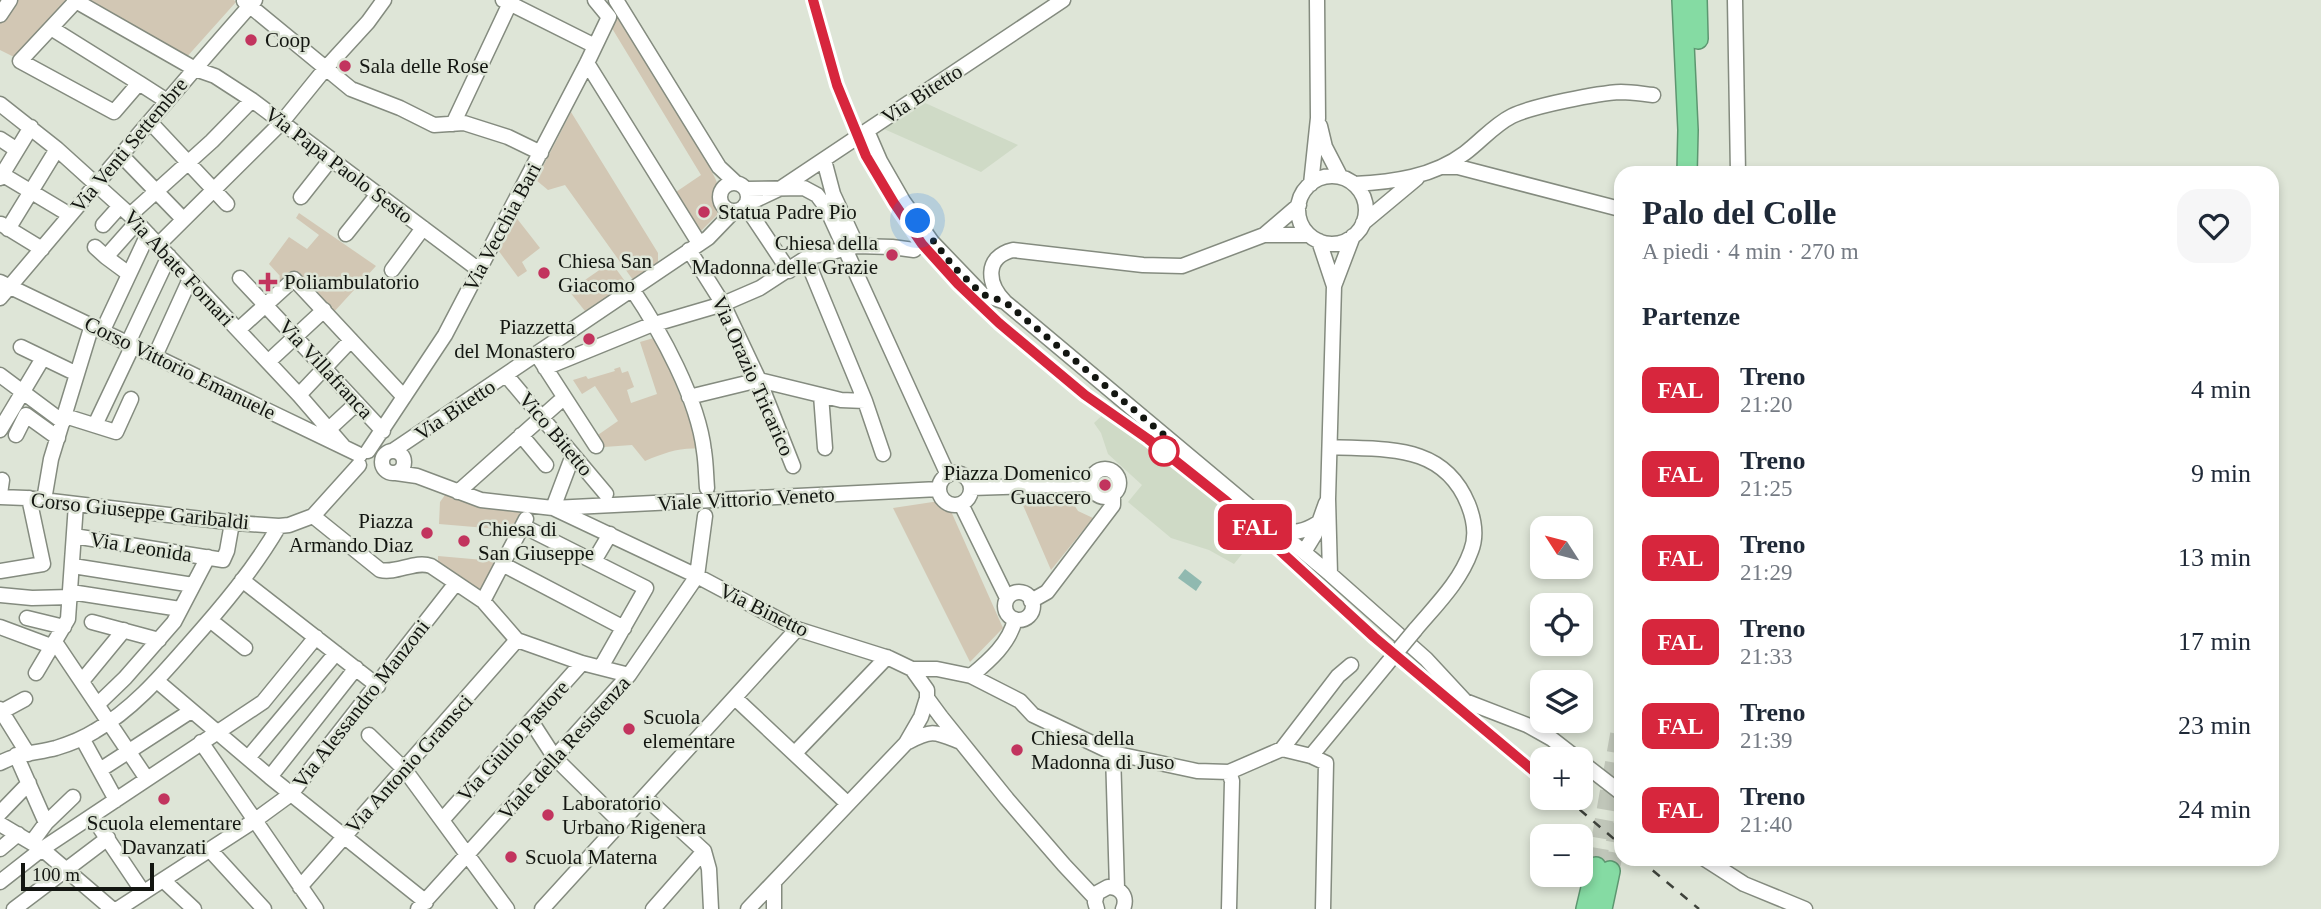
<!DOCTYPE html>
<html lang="it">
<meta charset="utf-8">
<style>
body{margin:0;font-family:"Times New Roman",serif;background:#f6f6f7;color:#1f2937;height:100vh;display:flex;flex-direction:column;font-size:26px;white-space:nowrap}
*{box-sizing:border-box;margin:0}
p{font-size:23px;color:#747a83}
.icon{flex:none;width:38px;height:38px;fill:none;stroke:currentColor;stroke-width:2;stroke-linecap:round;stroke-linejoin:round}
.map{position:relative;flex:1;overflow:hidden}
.side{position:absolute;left:1614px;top:166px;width:665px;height:700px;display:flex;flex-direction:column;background:#fff;border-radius:21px;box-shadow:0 4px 10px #0003}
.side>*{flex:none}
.badge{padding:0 14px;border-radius:10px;font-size:24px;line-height:46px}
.needle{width:46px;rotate:306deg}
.buttons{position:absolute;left:1530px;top:516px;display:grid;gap:14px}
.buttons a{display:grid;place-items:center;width:63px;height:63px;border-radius:14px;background:#fff;box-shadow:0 4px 10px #0003;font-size:35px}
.scale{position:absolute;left:21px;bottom:18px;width:133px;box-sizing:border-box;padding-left:7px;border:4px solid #131611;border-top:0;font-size:19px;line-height:24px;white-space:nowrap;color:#131611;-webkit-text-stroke:5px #dee5d7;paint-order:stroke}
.you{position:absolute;width:35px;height:35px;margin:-18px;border:5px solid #fff;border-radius:50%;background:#1a73e8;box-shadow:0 0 0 10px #1a73e833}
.map>.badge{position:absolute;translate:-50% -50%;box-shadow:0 0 0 4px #fff}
h2{padding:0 28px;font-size:26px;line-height:63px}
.round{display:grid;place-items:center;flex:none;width:74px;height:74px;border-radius:21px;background:#f6f6f7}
.overview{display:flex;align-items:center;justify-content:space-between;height:119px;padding:0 28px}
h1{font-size:33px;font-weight:800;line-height:52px}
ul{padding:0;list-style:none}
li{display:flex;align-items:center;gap:21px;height:84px;padding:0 28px}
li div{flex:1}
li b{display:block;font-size:26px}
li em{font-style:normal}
li .badge{min-width:77px;font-weight:700;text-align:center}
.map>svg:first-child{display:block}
</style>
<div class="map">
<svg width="2321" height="909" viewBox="0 0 2321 909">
<rect width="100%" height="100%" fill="#dee5d7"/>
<path fill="#cfdac6" d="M923,102L1018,145L981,172L884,129Z
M1112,406L1217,489L1263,528L1234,564L1209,550L1171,538L1128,502L1142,485L1108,454L1101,433L1094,423Z"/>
<path fill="#d2c7b4" d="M15,0H68L18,59L0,50V23Z
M86,0H234L236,2L185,59Z
M617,11L696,140L716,180L720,193L717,215L698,234L673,194L701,175L610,25Z
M571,112L658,253V262L633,280L565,185L548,190L536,180Z
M299,213L376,266L332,314L294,274L271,295L272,286L280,276L269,264L289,237L307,249L319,235L296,218Z
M515,216L540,248L522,262L527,271L518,277L498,250Z
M611,262L627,284L585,311L569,291Z
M657,337L701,449C680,447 665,453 645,461L632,445L604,447L595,437L618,421L595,386L582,394L573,380L586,376L588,379L615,371L614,369L620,367L622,373L628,371L634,387L627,390L631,403L657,394L640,342Z
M1067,494L1078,511L1093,518L1051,570L1019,496Z
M445,495L490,509L520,510L521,511L511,530L439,524L440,502Z
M946,500L1003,628L970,662L893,508Z
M438,556L495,561L484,586L478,589L438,564Z"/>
<path fill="#90b9b0" d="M1185,569L1202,582L1196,591L1178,578Z"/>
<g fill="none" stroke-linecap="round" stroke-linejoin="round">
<path stroke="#c0c6b9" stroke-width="19" stroke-dasharray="19 10" stroke-linecap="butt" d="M1596,867L1620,732
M1610,871L1620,817"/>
<defs>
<path id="minor" d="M74,0L195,69L215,76L252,100L479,270
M503,0L595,46
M616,0L719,167L735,182
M1735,0L1738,173
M76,1L20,61L114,112L139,83L167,101
M244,1L351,89L400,108L434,125L464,123L508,137L541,153
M0,15L10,0
M51,28L139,83
M587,63L699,243
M0,104L57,149L130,215L299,395L344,447
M150,122L227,204
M453,124L510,3
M1320,126L1325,147L1340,176
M867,131L880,161L903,201L932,242L982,294L1005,302
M0,139L17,150
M122,156L183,219
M824,160L833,194L857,246
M1443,167H1458L1620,209
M0,173L70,215
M1298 210a34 34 0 1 1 68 0a34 34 0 1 1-68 0Z
M0,178L31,127
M720 197a14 14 0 1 1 28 0a14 14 0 1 1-28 0Z
M1311,184L1318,118L1317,0
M1354,184C1393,182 1433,177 1465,153C1481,141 1494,125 1512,116C1532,106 1598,93 1621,92C1632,92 1643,94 1653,95
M746,189L804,188L817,195L826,207L948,475
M301,197L331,159
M1299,205L1264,235L1182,266L1143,265L1013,250C984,257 987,284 1005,302L1330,574L1426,659L1465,701L1527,725L1552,739L1579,760
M130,215L212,141L252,100
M1363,223L1417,178
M1,224L42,249
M103,225L120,206
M8,229L57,149
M346,234L378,194
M1264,235H1309
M1319,241L1334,286L1328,499L1330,574
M158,245L282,122L325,69L368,22L384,0
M95,247L106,257
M689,250L723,304L759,380L793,466
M806,258L865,401L883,454
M392,270L423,228
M789,271L745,205L781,188L1063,0
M129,274L106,257L137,222
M240,278L383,431
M0,282L360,455
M1334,286L1353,236
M632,289C661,332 698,399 704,451C706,463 706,476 707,488
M0,298C85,198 168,98 255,0
M103,330L148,234
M238,330L294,279L404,397
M128,343L169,256
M21,347L77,374
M155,356L190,279
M541,361L596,446
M268,362L324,310
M545,368L648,326L723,304L760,288L806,258L857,246L892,247L914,250
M0,375L63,422
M506,375L606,494
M299,395L351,340
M821,395L825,448
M689,397L759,380L841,400L865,401
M65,416L116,432L131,399
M95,425L133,345
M329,429L357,403
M0,430L43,358
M16,435L26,415L58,438
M521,435L546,465
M1330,447C1386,450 1443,443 1468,504C1474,519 1477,536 1471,551C1460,582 1436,605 1415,630
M394,450L708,238L734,211
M382 462a11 11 0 1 1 22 0a11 11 0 1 1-22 0Z
M368,451L445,335L587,63L609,17L595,0
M573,455L553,508L939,489
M1091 483a14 14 0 1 1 28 0a14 14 0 1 1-28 0Z
M396,473L417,476L481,500L553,508L697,576L797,629L889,658L912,669L927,690V698L941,717L1007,799L1064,865L1095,898
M939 489a16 16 0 1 1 32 0a16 16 0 1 1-32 0Z
M971,488L1091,484
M458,492L559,402
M0,494L2,480
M0,497L26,498L236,523L279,526L289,525L313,516L359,465
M44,500L51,459L92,325
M961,504L1007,598
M313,516L380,570C397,574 415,560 431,566L483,601L517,640L582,663L629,675
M523,526L646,588L601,667
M1277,529C1294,534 1304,532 1318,523
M74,536L223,560L227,551L232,523
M1304,552L1315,534L1326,503
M594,561L610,534
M502,564L624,628
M73,566L193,585
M0,571L43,564L29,498
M242,580L378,686
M71,592L180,609
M1005 606a14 14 0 1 1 28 0a14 14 0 1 1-28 0Z
M0,595L32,598L71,597
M483,601L526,519
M1031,601L1047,592L1113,505V495
M27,618L64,627
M210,620L245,648
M92,622L159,640
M0,627L51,646
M55,642L147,779
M912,669H937L971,676L1020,701L1033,715L1113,753L1197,771L1229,772L1282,749L1311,756L1326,763L1323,909
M36,673L68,619L76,504
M971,676C989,661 1010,643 1015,619
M82,681L124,630
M157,681L270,777L426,902
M735,698L848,804
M98,704L125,678L174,622L208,557
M0,709L28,754
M1,712L25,699
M531,721L555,758L621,823
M369,735L405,770L507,909
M82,738L116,800
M201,742L316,909
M908,742C933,729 935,732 961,742
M1282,749L1338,676L1351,665
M795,753L887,657
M1113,753L1117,888
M16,755L46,823
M1311,756L1386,665
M248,758L336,653
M1580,761L1620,792
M0,763C18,753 37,753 56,748C69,744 84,738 95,731C132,710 161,676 189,644C222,607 254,569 279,526
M100,770L191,711
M270,777L356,668
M645,797L704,851L709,869L711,909
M0,813L29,783
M92,816L143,892
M443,819L582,663
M0,824L42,849L112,909
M32,842L46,823L73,797
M0,849L18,834
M210,850L264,909
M1705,859L1744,884L1805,909
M163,880L194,909
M0,882L42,849L263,702L316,637
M774,883V909
M300,887L517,640
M14,909L108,838
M118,909L254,821L291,794L456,583
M418,909L629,675L697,576L705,516
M542,909L797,629
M653,909L704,851
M748,909L906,743L921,717L927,698
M1097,909L1095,902L1097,893L1108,887C1121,887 1128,897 1123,909
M1229,909L1232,781L1229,772"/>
<path id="highway" d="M1682,0L1688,130L1687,173
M1697,0L1698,39
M1586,909L1596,867
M1602,909L1610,871"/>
</defs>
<use href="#minor" stroke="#848b7f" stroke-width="17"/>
<use href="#highway" stroke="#5d9670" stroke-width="22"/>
<use href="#minor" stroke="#fff" stroke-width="14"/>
<use href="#highway" stroke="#85dba3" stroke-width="19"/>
<path stroke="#3e423b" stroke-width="2.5" stroke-dasharray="9 9" stroke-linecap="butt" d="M813,0L837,85L866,156L894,203L922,244L958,284L999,322L1094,402L1148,439L1226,501L1374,637L1542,778
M1566,798L1620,844
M1639,859L1699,909"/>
<defs>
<path id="minor-bridge" d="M1386,665L1415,630"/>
</defs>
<use href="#minor-bridge" stroke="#848b7f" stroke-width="17" stroke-linecap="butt"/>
<use href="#minor-bridge" stroke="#fff" stroke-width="14"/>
</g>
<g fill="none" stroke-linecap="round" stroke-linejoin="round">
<defs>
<path id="line" d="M813,0L837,85L866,156L894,203L922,244L958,284L999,323L1085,395L1148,439L1226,501L1374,637L1542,778"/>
</defs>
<use href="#line" stroke="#fff" stroke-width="16"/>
<use href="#line" stroke="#d7263d" stroke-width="10"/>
<path stroke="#131611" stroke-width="7" stroke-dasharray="0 12.6" d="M918,221L953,266L982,294L1005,302L1176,445L1164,451"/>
</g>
<g fill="#c2345e" stroke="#dee5d7" stroke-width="2.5">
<circle cx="251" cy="40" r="7"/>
<circle cx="345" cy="66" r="7"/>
<circle cx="704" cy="212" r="7"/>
<circle cx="892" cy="255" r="7"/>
<circle cx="544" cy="273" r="7"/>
<path d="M264.5 271.5h7v7h7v7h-7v7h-7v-7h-7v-7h7z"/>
<circle cx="589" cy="339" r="7"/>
<circle cx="1105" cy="485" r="7"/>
<circle cx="427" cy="533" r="7"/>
<circle cx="464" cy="541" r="7"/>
<circle cx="629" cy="729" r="7"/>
<circle cx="1017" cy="750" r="7"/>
<circle cx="164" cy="799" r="7"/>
<circle cx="548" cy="815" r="7"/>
<circle cx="511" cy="857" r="7"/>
</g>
<circle fill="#fff" stroke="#d7263d" stroke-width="3.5" cx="1164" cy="451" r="14"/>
<g text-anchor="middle" stroke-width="5" stroke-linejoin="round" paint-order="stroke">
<g font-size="21" fill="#131611" stroke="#dee5d7" text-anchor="start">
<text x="265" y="47">Coop</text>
<text x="359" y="73">Sala delle Rose</text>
<text x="718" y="219">Statua Padre Pio</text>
<text x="878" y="250" text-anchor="end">Chiesa della<tspan x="878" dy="24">Madonna delle Grazie</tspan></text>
<text x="558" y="268">Chiesa San<tspan x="558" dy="24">Giacomo</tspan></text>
<text x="284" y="289">Poliambulatorio</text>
<text x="575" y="334" text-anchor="end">Piazzetta<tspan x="575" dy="24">del Monastero</tspan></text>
<text x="1091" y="480" text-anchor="end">Piazza Domenico<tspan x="1091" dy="24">Guaccero</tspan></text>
<text x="413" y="528" text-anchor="end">Piazza<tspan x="413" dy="24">Armando Diaz</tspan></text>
<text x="478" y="536">Chiesa di<tspan x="478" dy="24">San Giuseppe</tspan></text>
<text x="643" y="724">Scuola<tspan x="643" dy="24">elementare</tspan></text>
<text x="1031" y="745">Chiesa della<tspan x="1031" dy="24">Madonna di Juso</tspan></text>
<text x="562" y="810">Laboratorio<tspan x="562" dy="24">Urbano Rigenera</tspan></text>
<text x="164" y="830" text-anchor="middle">Scuola elementare<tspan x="164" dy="24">Davanzati</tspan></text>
<text x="525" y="864">Scuola Materna</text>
</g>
<g font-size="21" fill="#131611" stroke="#dee5d7">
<text transform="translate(922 94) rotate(-33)" y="7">Via Bitetto</text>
<text transform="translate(129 145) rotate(-50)" y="7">Via Venti Settembre</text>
<text transform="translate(339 165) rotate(37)" y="7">Via Papa Paolo Sesto</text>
<text transform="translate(502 227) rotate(-62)" y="7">Via Vecchia Bari</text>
<text transform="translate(179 268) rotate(47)" y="7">Via Abate Fornari</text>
<text transform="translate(180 368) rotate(26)" y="7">Corso Vittorio Emanuele</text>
<text transform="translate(326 369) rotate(47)" y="7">Via Villafranca</text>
<text transform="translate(753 376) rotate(66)" y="7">Via Orazio Tricarico</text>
<text transform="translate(455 410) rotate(-34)" y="7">Via Bitetto</text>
<text transform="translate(556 434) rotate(50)" y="7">Vico Bitetto</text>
<text transform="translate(746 499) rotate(-3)" y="7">Viale Vittorio Veneto</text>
<text transform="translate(140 511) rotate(6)" y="7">Corso Giuseppe Garibaldi</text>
<text transform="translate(141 547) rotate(9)" y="7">Via Leonida</text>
<text transform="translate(764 610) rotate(26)" y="7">Via Binetto</text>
<text transform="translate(361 704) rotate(-52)" y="7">Via Alessandro Manzoni</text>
<text transform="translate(513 741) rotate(-48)" y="7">Via Giulio Pastore</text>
<text transform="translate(564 748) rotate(-48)" y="7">Viale della Resistenza</text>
<text transform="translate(409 764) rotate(-48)" y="7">Via Antonio Gramsci</text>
</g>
</g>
</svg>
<div class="buttons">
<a><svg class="needle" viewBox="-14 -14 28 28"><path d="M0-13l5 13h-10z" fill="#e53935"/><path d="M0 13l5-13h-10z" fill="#747a83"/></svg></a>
<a><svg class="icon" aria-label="locate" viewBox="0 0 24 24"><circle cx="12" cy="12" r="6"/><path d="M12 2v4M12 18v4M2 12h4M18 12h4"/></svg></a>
<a><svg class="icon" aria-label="layers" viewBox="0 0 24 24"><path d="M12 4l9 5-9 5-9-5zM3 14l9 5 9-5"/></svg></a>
<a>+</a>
<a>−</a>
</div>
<div class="scale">100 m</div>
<div class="you" style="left:918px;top:221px"></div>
<b class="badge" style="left:1255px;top:527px;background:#d7263d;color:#fff">FAL</b>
<section class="side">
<div class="overview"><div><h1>Palo del Colle</h1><p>A piedi · 4 min · 270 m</p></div><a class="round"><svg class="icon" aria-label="heart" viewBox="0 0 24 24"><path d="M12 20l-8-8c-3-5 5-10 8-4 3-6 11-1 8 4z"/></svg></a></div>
<h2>Partenze</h2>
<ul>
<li><span class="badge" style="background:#d7263d;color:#fff">FAL</span><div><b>Treno</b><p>21:20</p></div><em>4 min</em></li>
<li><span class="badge" style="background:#d7263d;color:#fff">FAL</span><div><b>Treno</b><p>21:25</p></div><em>9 min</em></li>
<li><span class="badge" style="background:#d7263d;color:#fff">FAL</span><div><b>Treno</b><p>21:29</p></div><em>13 min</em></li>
<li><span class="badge" style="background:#d7263d;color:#fff">FAL</span><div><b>Treno</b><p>21:33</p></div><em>17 min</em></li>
<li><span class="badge" style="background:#d7263d;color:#fff">FAL</span><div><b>Treno</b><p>21:39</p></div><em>23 min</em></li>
<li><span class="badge" style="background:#d7263d;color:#fff">FAL</span><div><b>Treno</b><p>21:40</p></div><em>24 min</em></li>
</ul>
</section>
</div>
